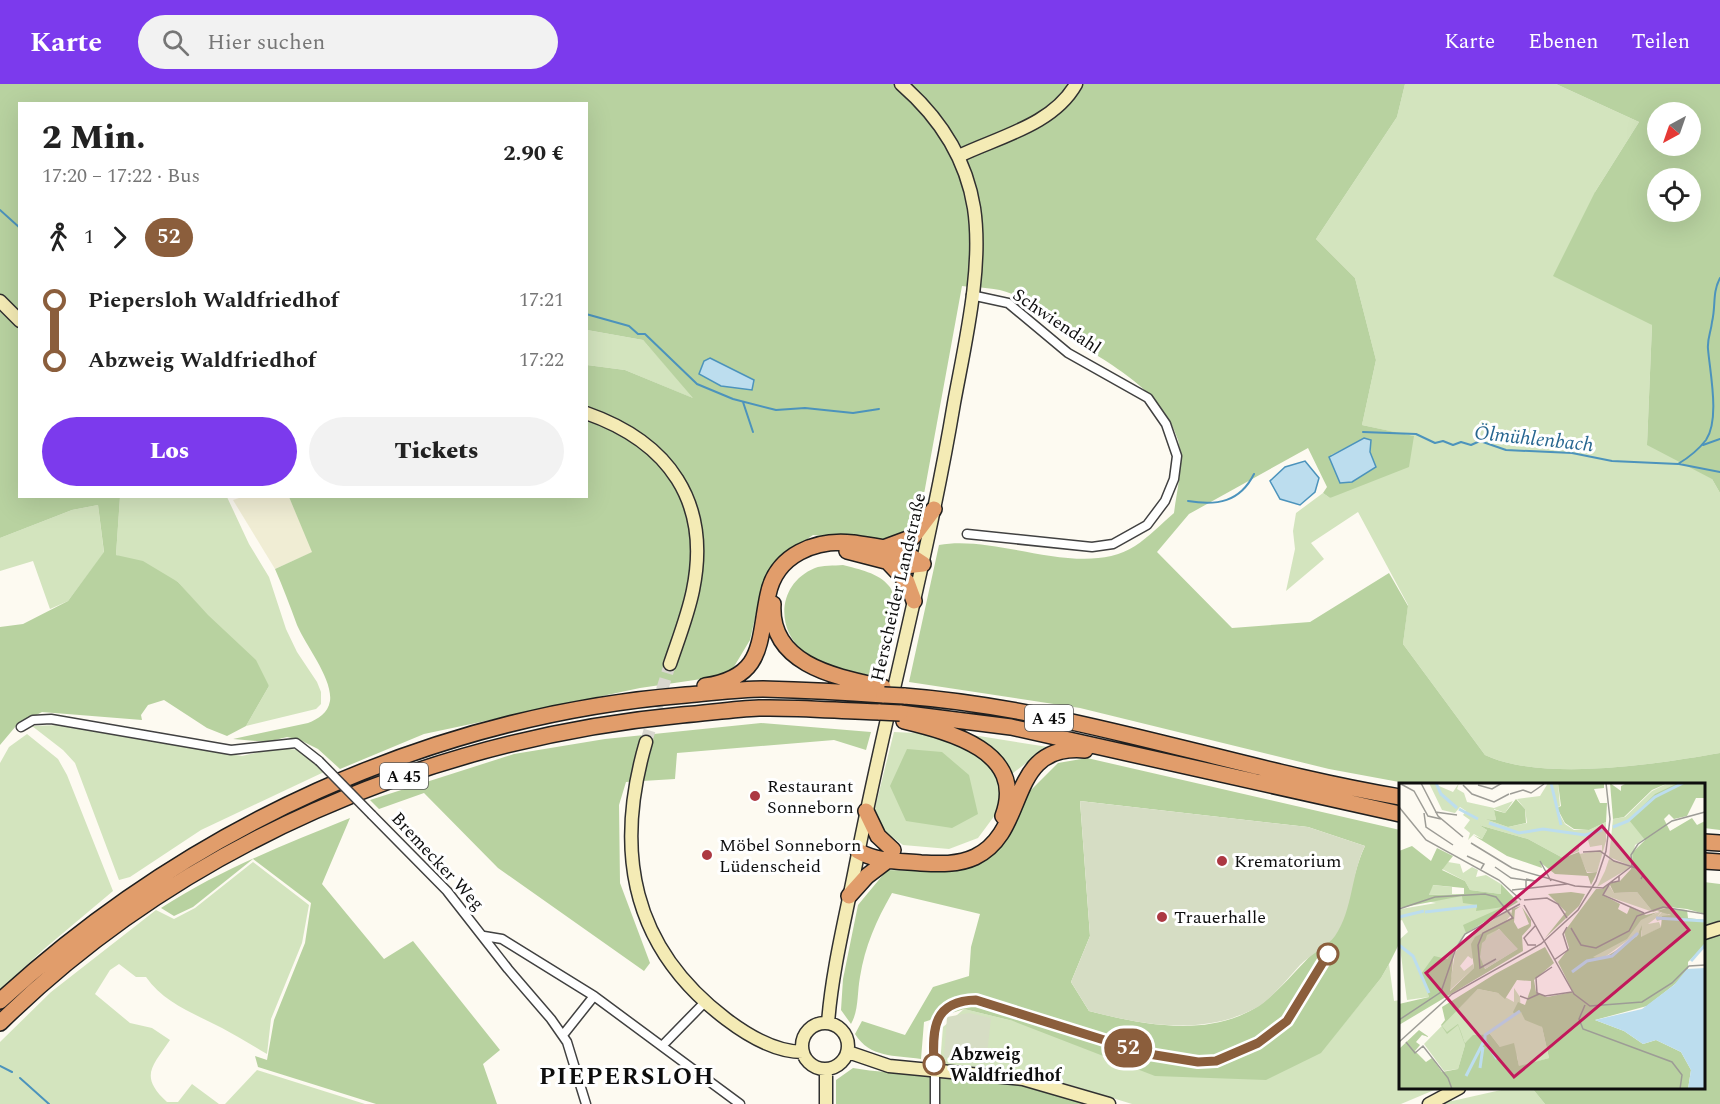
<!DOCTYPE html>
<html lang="de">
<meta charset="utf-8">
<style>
body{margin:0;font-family:Spectral,serif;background:#f2f2f2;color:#222;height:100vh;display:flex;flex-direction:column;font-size:22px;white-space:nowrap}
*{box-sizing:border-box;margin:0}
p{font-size:20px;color:#767676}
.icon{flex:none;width:33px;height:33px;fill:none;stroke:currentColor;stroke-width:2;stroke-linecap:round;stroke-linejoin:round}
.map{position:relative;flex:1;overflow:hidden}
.panel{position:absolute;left:18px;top:18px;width:570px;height:396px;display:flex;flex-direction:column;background:#fff;border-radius:0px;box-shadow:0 6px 24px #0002}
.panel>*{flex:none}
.badge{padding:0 12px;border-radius:20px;font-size:21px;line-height:39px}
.needle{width:39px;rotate:220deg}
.tools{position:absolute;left:1647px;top:18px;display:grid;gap:12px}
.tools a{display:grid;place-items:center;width:54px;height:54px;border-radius:50%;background:#fff;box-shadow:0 6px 24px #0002;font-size:30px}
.map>.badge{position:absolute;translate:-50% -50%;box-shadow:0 0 0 3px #fff}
.legs{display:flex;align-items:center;gap:9px;height:66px;padding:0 24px;font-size:20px}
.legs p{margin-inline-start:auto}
.head{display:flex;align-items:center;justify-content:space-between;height:102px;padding:0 24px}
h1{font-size:33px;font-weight:800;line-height:45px}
.button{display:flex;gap:12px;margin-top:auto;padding:12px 24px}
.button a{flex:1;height:69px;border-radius:36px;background:#7c3aed;color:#fff;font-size:24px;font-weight:800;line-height:69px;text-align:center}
.button a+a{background:#f2f2f2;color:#222}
ul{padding:0 24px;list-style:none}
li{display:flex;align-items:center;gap:21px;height:60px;font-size:22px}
li i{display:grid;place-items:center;width:9px;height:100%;margin:0 8px;background:currentColor}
li i::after{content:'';width:15px;height:15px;margin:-8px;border:4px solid;border-radius:50%;background:#fff}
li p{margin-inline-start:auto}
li:first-child i{background:linear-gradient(#0000 50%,currentColor 0)}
li:last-child i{background:linear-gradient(currentColor 50%,#0000 0)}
header{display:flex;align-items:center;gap:36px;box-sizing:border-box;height:84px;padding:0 30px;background:#7c3aed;color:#fff}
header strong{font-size:28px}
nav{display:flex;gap:33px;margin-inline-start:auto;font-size:21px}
.search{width:420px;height:54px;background:#f2f2f2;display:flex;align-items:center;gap:15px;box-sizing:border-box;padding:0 21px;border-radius:33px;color:#767676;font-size:22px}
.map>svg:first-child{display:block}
</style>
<header>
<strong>Karte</strong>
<div class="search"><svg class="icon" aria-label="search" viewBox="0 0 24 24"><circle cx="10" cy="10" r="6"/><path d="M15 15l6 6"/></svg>Hier suchen</div>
<nav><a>Karte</a><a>Ebenen</a><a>Teilen</a></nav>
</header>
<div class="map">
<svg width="1720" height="1020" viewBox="0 0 1720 1020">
<rect width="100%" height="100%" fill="#fdfaf1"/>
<path fill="#f0edd4" d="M242,413H289L313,468L275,485L233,416Z"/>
<path fill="#d3e4be" d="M1405,0H1556L1639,38L1595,108L1652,241L1647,361L1690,128V62L1712,395L1720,409V669C1657,680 1543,698 1485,671L1403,560L1408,521L1358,428L1311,459L1324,475L1286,507L1295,465L1293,447L1296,429L1323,409L1330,414L1413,352L1362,341L1376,276L1355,194L1316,155L1397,33Z
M587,246L643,256L695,315L625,286L587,281Z
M120,413H227L249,460L269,493L286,545L297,568L317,598L321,608V620L316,625L246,642L269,602L178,498L116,471Z
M98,421L104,469L68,517L50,525L33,477L0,487V454L72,426Z
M61,641L242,672L277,664L301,666L324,688L201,746L130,793L119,796L75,679L63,666L32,642Z
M894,648L979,652L1048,663L1013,689L998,727L978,754L949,765L903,761L884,747L874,728Z
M27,650L58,675L67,691L113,807L44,865L0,906V679L9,663Z
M253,778L309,821L302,859L271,935L267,970C252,961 237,952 222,944C195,930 164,919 146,893H136L119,880L110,886L95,910L130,939L152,944L170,956C152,983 139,992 167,1018H178L192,1000L219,1020H0V958L51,908L156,826L174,835L195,824Z
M1389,880L1394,917L1400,916V1004H1439L1401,1020H1132L1025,987L940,980L943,943L964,925L1013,937L1321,968L1381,894Z
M257,986L365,1020H225Z
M1510,1004H1532L1545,1020H1426L1448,1012L1452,1017Z"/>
<path fill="#b8d2a0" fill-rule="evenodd" d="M0,0H1405L1397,33L1316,155L1355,194L1376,276L1362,341L1414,352L1409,383L1330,414L1323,409L1327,403L1308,364L1189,430L1157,468L1232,544L1310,538L1389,489L1408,522L1403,560L1485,671C1543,698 1657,680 1720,669V746L1704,744V700H1410L1329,685L1080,624L909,598L939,461C999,450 1082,496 1135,462C1149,453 1161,440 1174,429C1177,405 1184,380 1178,356C1161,301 1098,275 1055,244C1041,234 1028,217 1012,210C996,203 979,204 962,202L924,410L910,445L886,458L813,451L776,477L761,507L750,556L729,591L640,604L424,650L340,685L318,665L300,656L287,653L267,658L233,655L308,639C318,635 328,629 330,617C333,595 306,562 297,541C290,522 283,503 275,485L312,468L289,413L586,412L587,281L625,286L693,314L643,256L587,246L586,20H20L19,231L0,210ZM1364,355L1371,361L1370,368L1376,383L1331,371Z
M1556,0H1720V409L1712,395L1647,361L1652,241L1553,192L1595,108L1639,38ZM1658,28H1690V62H1658ZM1658,94H1690V128H1658Z
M0,226L19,244L20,412L120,413L116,471L143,477L178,498L208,531L256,576L269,602L246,642L227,652L207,644L164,616L148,621L141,631L142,636L42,628L16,642L0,661V543L23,540L68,517L104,468L98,421L72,426L0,454Z
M843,481C858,485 879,489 889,502C903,518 883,572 878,593C853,587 823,584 803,567C775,544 778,499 815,484C822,481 834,482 843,481Z
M761,639L871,648L866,666L834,656L677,669L675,695L626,698L619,721L620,799L650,879L644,887L498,784L424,709L379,725L370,716L514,670L605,655Z
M907,665L942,668L969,691L978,730L952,744L906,737L890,702Z
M1087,674L1400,746V858L1389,880L1381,894L1321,969L1266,996L1155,992L1013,937L964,925L924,938L921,975C894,971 870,974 855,950L862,937L905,951L933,903L969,892L971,863L980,830L892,809C876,837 865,862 860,893C857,909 859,926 851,940L841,926L843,895L858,821L887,786L948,788L991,772L1013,744L1028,709L1058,679ZM1080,717L1308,743L1365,762C1350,792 1347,850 1315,867C1298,884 1275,912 1255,924C1206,954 1140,940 1089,927L1071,898L1090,852Z
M350,734L322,800L384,875L413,857L500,966L483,980L497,1020H376L258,983L255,972L267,976L274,936L305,859L311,819L253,775L193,823L174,832L161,824C221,785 284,761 350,734Z
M1704,798L1720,800V1020H1545L1532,1004H1704Z
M853,984C897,992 941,988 986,992C1023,995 1058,1009 1093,1020H836V996Z"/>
<path fill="#d6ddc4" d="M1080,717L1308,743L1365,762C1351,790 1353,826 1335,852C1328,862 1310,871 1300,881C1287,895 1271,916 1254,925C1201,952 1143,941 1089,927L1071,898L1090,852Z
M969,929L991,934L986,979L944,973L947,933Z"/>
<path fill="#bcddee" stroke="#4c93bc" stroke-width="1.5" d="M710,274L754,296L752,306L721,302L699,290L704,277Z
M1364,354L1371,356L1370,368L1376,383L1352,398L1340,399L1329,373Z
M1305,377L1319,394L1315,408L1300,421L1280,415L1270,397L1285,383Z"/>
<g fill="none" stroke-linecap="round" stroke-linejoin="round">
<path stroke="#4c93bc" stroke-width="2" d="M0,126L20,144
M586,230L629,242L638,250H645L697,300L733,315L776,326L805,324L853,329L879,325
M743,318L753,348
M1363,348L1416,350L1435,359L1443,357L1453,361L1461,358L1471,361L1480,357L1506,366L1572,369L1612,377L1678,380C1688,374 1699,365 1706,356C1720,335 1710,289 1708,265C1707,255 1711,248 1712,238C1716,222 1712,209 1720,194
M1703,361L1720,355
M1679,380L1720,388
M1188,417C1217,422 1240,418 1254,390
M0,982L12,988
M20,994L49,1020"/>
<path stroke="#d9d7cf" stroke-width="12" stroke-dasharray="12 6" stroke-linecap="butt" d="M646,658L670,580"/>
<defs>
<path id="minor" d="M967,450L1092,463L1113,460L1147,441L1165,417L1174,395L1177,372L1166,340L1148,314L1068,269L1008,219L971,211
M21,643L33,636L51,635L231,666L296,659L319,677
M372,731L447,807L508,885L551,935L567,958L586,1020
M484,852L502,855L594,912L740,1020
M563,951L594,912
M662,962L705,918
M935,1020V986"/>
<path id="secondary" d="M959,72C998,53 1053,41 1076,0
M0,217L20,237
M586,329C669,358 711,418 693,506C688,531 678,556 670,580
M646,658C614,767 631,863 726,935C747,951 776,968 803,968
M1704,849L1720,844
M828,939C832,887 845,836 855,785C885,629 928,475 954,319C965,259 983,184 974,124C966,74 939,33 901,0
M802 962a23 23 0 1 1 46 0a23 23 0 1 1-46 0Z
M848,968L889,982L1023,995L1109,1020
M826,985V1020
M1429,1020L1459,1004"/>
<path id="motorway" d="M886,463L913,453L934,425
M847,467L905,482L923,480
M889,479L907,498L914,517
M773,520C769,581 837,593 883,603
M705,602C765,593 758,558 768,511C776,470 816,455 853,459C878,463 902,464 923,480
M904,612C1073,625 1234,685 1400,713
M900,629L1011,643L1400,730
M904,637C949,648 1027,667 1003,732
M866,727L878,752L893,766
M1704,758L1720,759
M858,767C877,778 899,777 921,779C939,780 958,781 975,773C1030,747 1005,659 1085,666
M1704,777L1720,778
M849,812L867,792L888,776
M0,917C188,744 429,632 686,611C711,609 737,605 763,605C803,606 844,608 884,611
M0,939C182,760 430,655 682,631C708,629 734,625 759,624C799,623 840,627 880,628"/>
</defs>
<use href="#minor" stroke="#414141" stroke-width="11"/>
<use href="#secondary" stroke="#303030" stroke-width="15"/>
<use href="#motorway" stroke="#1f1f1f" stroke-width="18"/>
<use href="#minor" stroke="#fff" stroke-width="8"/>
<use href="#secondary" stroke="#f4ebb5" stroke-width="12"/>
<use href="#motorway" stroke="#e19d6b" stroke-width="15"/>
<defs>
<path id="minor-bridge" d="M319,677L372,731"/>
<path id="motorway-bridge" d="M884,611L904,612
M880,628L900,629"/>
</defs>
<use href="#minor-bridge" stroke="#414141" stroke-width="11" stroke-linecap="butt"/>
<use href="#motorway-bridge" stroke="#1f1f1f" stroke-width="18" stroke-linecap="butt"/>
<use href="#minor-bridge" stroke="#fff" stroke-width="8"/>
<use href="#motorway-bridge" stroke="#e19d6b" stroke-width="15"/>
</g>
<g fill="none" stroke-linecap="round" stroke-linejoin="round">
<defs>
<path id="line-1" d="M934,980C932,943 934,917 976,916L1149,970L1198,978L1216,977L1258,959L1287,937L1328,870"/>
</defs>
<use href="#line-1" stroke="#fff" stroke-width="14"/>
<use href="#line-1" stroke="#8b5e3c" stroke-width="9"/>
</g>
<g fill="#ac3842" stroke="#fff" stroke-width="2">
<circle cx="755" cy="712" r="6"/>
<circle cx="707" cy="771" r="6"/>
<circle cx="1222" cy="777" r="6"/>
<circle cx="1162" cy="833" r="6"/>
</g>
<g fill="#fff" stroke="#8b5e3c" stroke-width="3">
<circle cx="1328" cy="870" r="10"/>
<circle cx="934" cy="980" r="10"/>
</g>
<g text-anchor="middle" stroke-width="6" stroke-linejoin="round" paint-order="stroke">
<g fill="#fff" stroke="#565656" stroke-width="1.5">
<rect x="1025" y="621" width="48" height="26" rx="4.5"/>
<rect x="380" y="679" width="48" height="26" rx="4.5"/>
</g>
<g font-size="16" font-weight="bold" fill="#0e0e0e">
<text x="1049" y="640">A 45</text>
<text x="404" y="698">A 45</text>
</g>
<g font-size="18" fill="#0e0e0e" stroke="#fff">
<text transform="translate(1057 237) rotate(34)" y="6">Schwiendahl</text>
<text transform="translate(898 503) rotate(-77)" y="6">Herscheider Landstraße</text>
<text transform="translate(438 777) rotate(47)" y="6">Bremecker Weg</text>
</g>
<g font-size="18" fill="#0e0e0e" stroke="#fff" text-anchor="start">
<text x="767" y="708">Restaurant<tspan x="767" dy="21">Sonneborn</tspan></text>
<text x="719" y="767">Möbel Sonneborn<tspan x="719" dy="21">Lüdenscheid</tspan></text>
<text x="1234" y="783">Krematorium</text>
<text x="1174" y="839">Trauerhalle</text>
</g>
<g font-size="18" font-weight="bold" fill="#0e0e0e" stroke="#fff" text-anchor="start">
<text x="950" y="976">Abzweig<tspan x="950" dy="21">Waldfriedhof</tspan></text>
</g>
<g font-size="20" font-style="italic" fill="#276690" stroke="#fff">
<text transform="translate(1534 354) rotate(6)" y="7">Ölmühlenbach</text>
</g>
<g font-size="24" font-weight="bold" letter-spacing="1.5" fill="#0e0e0e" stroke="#fff">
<text x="627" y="1000">PIEPERSLOH</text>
</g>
</g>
<g transform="translate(1399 699)">
<rect width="306" height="306" fill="#fdfaf1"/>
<path d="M30,0H37L41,9L40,3L54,9L60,0L58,6L65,10L68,19L95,25L114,18L106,30L95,26L97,37L86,36L109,44L128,40L126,26L118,16L141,13L149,0H159L161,23L157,25L166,41L175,47H190L207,39V58L198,89H188L180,71L203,67V62L191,64L189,57L180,62V68L164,75L129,56L80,42L88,47L83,56L75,51L69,57L71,50L65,45L71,37L64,32L67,28L61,24L56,30L43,27ZM269,0L279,1L245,56L236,62L232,83L210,74L214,36L226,34L253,8ZM210,76L232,84L198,104L206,88ZM49,79L61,81L64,90L73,84L79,87L77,94L87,92L102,101V111L71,107L66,98L43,86ZM33,102L53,104V111L30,112ZM210,102L215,110L238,109L254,129L205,112ZM64,113L78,122V127L102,121L105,124L67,150L48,176L22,191L30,214L8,217L0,157L9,149L3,137L0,138V130L2,126L37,120L27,118L35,115ZM110,127L113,131L73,176L69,173L61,183L65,188L74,181L75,185L50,208L56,170L67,154ZM265,127L272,134L258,138L257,135L249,141L260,139L262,144L242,155L243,147L203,176L192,174L217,161L242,136L263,128L258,134ZM115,205L121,214L122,229L143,244L150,275L120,284L118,273L101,264L91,251L77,252L66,260L63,252L66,262L59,286L45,288L25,261L79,206L99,210L115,219Z" fill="#d3e4be"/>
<path d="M159,0H205V5L195,6L201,20H208L207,39L190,47L175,46L166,40L158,25L162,23ZM211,0L222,8V3L228,0H269L253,7L225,34L214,36ZM279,0H306V15H297L288,33L275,36L270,31L265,36L271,48L293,35L298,42L306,38V131L288,126L269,124L254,129L238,109L215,110L210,100L204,112L221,121L219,126L228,131L231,124L247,132L259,129L242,137L228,156L194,174L203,176L218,167L238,153L243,142L242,154L262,144L263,133L272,132L258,128L267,125L288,127L289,135L306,137V162L289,179V187L280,198L248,223L196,237L225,248L244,261L257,257L282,269L292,287L289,306H0V266L20,247L30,254L23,252L17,259L21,262L16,268L27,279L33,275L43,289L59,286L66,262L59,242L48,251L42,242L46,237L43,224L96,191L146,164L155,180L135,197L137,209L148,214L174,209L159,179L170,165L165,149L197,106H203L210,100L221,98L232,86L234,69L246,57L230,37L256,11ZM118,197L132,198V205L126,222L119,219L114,229L116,232L122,229L126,237L143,244L150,275L120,283L115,260L101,264L91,251L74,252L66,260L59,241L48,249L43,243L79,206L99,210L106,216ZM117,16L126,26L127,40L109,44L86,36L97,37L95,27L106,30ZM80,42L129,56L164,75L180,69L188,90L198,89L203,76L197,92L192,102L189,93L156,91L142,80L143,85L108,73L74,52L83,56L88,47ZM13,63L32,78L38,65L54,73L43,87L66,98L71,107L102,111V101L119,119L67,150L64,142L104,124L77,128L78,122L64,120L63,113L0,125V68ZM34,102L65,105V111L30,112ZM172,109L186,111L180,123L146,155L167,129L149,111ZM122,123L116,127L115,139L119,146L130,141L123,124L132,137V143L123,153L124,168L0,242V221L30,214L22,191L35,173L48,176L55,167L51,208L75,185L72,161L76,154L112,135L113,126ZM100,146L118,166L86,186L82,171L88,152Z" fill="#b8d2a0" fill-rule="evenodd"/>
<path d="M100,146L119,166L86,186L81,174L83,160Z" fill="#d6ddc4"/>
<path d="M306,185V306H289L292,287L282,269L257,257L244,261L225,248L196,237L243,226L275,202L288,186Z" fill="#bcddee"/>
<path fill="none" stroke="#bcddee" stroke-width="3" d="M37,0L42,11L58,25M152,0L162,42M60,26L79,36M90,40L120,50L144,46L186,52L203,47M214,44L229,38L256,14L284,0M26,129L78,123M0,134L25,128M257,135L306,138M0,162L14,173L30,210M292,178L306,162M173,189L188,178L213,173L239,150M98,276L86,258V252L121,228M81,285L84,264M67,293L86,256"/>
<path fill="none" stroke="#9d9c96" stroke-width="1.5" d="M0,0L15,8L29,33L42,36M22,0L39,33L64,54M64,2L73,11L95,19L110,11M79,2L93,6L103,0M111,11L124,7L132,10L145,1M0,24L27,57L100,97L122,117M36,29L58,32M25,30L27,44L54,62M72,60L113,85L176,103L204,105L233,83M184,69L201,68L215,78L237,85L244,92L242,96M68,73L85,81L82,86M141,78L152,98M233,83L232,72L239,61L273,38L306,29M96,84L112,95L127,97V106M220,93V98L211,100L204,112L245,130M127,97L136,98L127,96M113,107L168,101M125,117L148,115L159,121L168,135M125,122L175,211L191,223L243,219L273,200L290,183L306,182M0,126L36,114L86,111L97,114L114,135L84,150L79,162L81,185L97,176M137,142L125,155L129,162H137M172,145L182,162L197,165L230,148L238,133L264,124L306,131M155,177L169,167L164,151L168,144M153,184L137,195L138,210L146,213L173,209M121,213L129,216L140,211M186,222L180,236L184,246L273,279L283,292L281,306M0,237L42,209L57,165L66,151L121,121M0,259L53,211L142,161L179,127L197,98L207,68L211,36L207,0M7,259L16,270L24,263L49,295L53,306"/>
<path fill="#c2185b" fill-opacity="0.15" stroke="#c2185b" stroke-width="3" d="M203,43L290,147L115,294L27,190Z"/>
<rect width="306" height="306" fill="none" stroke="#0e0e0e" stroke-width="3"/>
</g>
</svg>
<div class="tools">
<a><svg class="needle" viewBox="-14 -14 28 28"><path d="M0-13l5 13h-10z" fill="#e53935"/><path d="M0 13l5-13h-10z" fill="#767676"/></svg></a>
<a><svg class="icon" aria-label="locate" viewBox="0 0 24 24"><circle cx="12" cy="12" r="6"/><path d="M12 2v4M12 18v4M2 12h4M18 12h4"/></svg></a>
</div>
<b class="badge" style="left:1128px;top:964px;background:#8b5e3c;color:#fff">52</b>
<section class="panel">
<div class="head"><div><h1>2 Min.</h1><p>17:20 – 17:22 · Bus</p></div><b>2.90 €</b></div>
<div class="legs"><svg class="icon" aria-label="walk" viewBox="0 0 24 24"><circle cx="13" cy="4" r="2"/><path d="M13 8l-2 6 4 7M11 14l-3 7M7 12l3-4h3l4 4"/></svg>1<svg class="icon" aria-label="forward" viewBox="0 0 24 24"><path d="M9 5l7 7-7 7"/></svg><b class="badge" style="background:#8b5e3c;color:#fff">52</b></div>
<ul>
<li><i style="color:#8b5e3c"></i><b>Piepersloh Waldfriedhof</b><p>17:21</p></li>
<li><i style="color:#8b5e3c"></i><b>Abzweig Waldfriedhof</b><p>17:22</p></li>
</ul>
<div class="button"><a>Los</a><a>Tickets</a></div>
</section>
</div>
